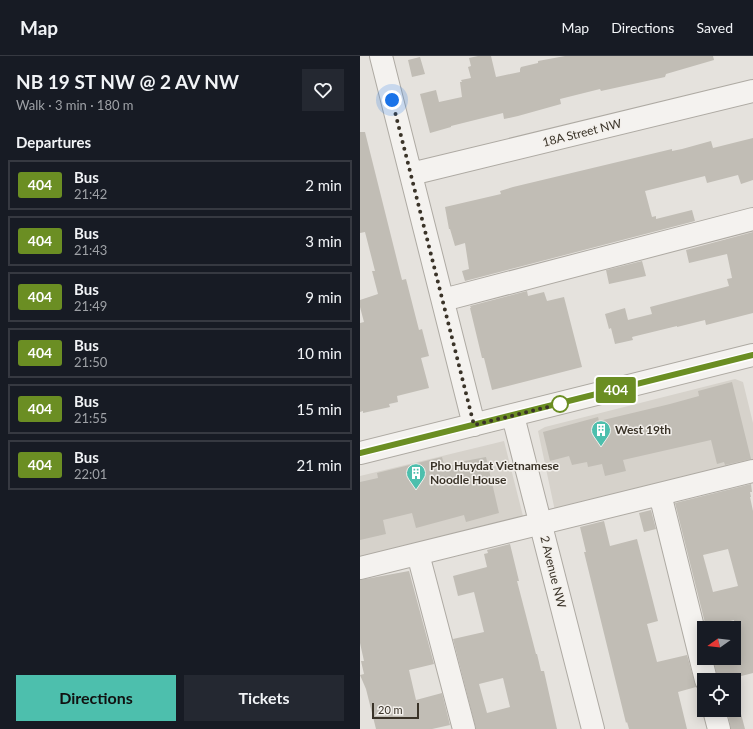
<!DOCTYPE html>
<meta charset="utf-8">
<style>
body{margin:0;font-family:Lato,sans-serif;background:#242831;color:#f1f3f6;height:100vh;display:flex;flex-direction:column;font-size:15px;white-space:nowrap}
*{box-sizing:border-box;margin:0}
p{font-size:13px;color:#9ea1a6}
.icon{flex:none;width:22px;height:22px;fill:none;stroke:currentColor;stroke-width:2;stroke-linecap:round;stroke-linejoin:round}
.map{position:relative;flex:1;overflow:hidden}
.details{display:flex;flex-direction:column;background:#171b24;width:360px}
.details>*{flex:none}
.badge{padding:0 8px;border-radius:3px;font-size:14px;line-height:26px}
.needle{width:26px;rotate:256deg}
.fabs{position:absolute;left:337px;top:565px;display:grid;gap:8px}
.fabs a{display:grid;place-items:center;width:44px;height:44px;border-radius:0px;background:#171b24;box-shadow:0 2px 10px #0003;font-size:20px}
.scale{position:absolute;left:12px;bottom:10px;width:47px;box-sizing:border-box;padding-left:4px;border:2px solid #3a3328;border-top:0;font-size:11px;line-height:14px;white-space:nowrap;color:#3a3328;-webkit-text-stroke:3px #f3f0ec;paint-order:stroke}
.you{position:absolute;width:20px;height:20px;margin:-10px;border:3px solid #fff;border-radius:50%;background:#1a73e8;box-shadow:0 0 0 6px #1a73e833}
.map>.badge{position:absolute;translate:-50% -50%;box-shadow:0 0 0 2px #fff}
h2{padding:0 16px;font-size:15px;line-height:36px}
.round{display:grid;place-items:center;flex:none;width:42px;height:42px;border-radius:0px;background:#242831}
.headline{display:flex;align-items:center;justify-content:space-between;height:68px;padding:0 16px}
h1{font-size:19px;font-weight:700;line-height:30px}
.cta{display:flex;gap:8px;margin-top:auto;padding:8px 16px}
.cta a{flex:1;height:46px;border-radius:0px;background:#4dbfad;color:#111;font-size:16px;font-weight:700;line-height:46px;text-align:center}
.cta a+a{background:#242831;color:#f1f3f6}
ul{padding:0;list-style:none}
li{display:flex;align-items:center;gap:12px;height:50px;margin:0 8px 6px;padding:0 8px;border:2px solid #363941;border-radius:0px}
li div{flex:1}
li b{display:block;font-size:15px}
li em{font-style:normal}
li .badge{min-width:44px;font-weight:700;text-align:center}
header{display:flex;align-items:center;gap:24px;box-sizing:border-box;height:56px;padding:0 20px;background:#171b24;border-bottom:1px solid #363941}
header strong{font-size:19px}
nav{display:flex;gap:22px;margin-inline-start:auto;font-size:14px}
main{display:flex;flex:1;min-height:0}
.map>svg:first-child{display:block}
</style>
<header>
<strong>Map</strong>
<nav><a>Map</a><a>Directions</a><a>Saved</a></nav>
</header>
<main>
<section class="details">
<div class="headline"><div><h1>NB 19 ST NW @ 2 AV NW</h1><p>Walk · 3 min · 180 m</p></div><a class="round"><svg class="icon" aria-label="heart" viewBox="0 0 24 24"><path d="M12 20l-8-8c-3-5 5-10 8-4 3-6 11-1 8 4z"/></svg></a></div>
<h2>Departures</h2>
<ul>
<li><span class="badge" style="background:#6b8e23;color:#fff">404</span><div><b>Bus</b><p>21:42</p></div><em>2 min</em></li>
<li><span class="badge" style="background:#6b8e23;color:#fff">404</span><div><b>Bus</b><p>21:43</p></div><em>3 min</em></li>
<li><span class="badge" style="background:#6b8e23;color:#fff">404</span><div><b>Bus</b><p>21:49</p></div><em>9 min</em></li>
<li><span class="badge" style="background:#6b8e23;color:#fff">404</span><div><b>Bus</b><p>21:50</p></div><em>10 min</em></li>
<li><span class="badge" style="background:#6b8e23;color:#fff">404</span><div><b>Bus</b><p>21:55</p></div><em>15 min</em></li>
<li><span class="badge" style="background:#6b8e23;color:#fff">404</span><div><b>Bus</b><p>22:01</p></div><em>21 min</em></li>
</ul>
<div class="cta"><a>Directions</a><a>Tickets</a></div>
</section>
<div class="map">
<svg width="393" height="673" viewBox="0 0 393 673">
<rect width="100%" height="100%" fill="#e5e2dd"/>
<path fill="#d6d2cb" d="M375,323L383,326L393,367V407L195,455L178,375L185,371Z
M144,385L165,468L0,508V420Z"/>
<path fill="#c1bdb5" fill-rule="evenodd" d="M118,0H131L136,21L160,16V13L161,11L178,7V5L205,0H353L354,4L306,18L305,21L241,35L240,33L200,43L201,48L158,60L144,63L143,57L91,70V71L70,77L60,38L76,34L79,46L102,41L100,26H102L101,24L111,22L108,11L111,10L109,2Z
M60,1L65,18L52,21L48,4Z
M0,76H5L42,224L46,223L59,274L62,273L69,300L61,302L69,332L37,340L38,346L29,348L30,351L3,357V355L0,356V267L4,266L0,251V244L18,238L12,215H15L5,176L0,177Z
M393,82V124L381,128L378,119L347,127L345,120L285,135L292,161L296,160V163L332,154L335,165L105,225L102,215L109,213L105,187L95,190L90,173H89L85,151L141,138L140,135L153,131L312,93V95L322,93L351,85L353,92Z
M393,176V257L346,269L345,264L317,271V270L272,281L273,284L255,288L251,272L249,273L245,258L265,252L268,264L292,258L290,251L369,230L367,223L372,222L367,198L329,207L326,194Z
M282,205L286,220L249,228L246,214Z
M167,235L168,240L184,236L187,245L204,241L222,311L132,334L124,302H122L110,252H111L110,250Z
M372,326L391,403L365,409L364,406L357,408L351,384L263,404L266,415L245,420L242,408L228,411L227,406L212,409L209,400L190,405L183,376L238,361L239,365L310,348L339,340L338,335Z
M82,401L85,412L105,405L126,401L139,457L106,466L104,459L56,472L52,457L23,464L26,478L0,484V426L18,422L17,417Z
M391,428L392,436H390L391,441H390L393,455V617L366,624H358L353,602H374V564L346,571L315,447ZM368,493L378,530L353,536L343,499Z
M291,454L296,473L284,476L279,457Z
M244,465L250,490L277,483L298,565L287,568L297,606L327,599L336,631L318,636L327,673H269L267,666L266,667L224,496H226L220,471Z
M150,488L159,525H157L176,598H177L181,615H184L197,673H116L93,583L124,576L114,536L98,540L93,520L127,511L124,498L128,497L127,494ZM143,622L150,651L127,657L119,628Z
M49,515L74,608L49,614L56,644L82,637L90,669L72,673H16L6,633L0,619L4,618L1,605H4L0,587V524Z
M367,654H380L385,673H371Z"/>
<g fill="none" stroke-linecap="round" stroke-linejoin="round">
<defs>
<path id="minor" d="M21,0L114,369
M51,118L393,35
M83,244L393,163
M153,360L233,673
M0,397L393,299
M300,438L346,624
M58,498L104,673
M0,512L393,415
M354,654L359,673"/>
</defs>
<use href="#minor" stroke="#aeaaa3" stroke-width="24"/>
<use href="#minor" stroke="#f4f2ef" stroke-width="22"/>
</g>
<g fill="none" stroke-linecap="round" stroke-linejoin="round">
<defs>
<path id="line" d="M0,397L393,299"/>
</defs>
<use href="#line" stroke="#fff" stroke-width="9"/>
<use href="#line" stroke="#6b8e23" stroke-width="6"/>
<path stroke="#3a3328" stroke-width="4" stroke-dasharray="0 7.2" d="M32,44L114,369L200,348"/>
</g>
<defs>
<symbol id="building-pin" viewBox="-11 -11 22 30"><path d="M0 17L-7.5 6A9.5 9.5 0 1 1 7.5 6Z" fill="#4dbfad" stroke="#f3f0ec"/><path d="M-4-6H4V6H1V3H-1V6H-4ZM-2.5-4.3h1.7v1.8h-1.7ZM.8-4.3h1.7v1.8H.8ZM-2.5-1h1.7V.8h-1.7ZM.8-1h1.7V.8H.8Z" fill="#fff"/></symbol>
</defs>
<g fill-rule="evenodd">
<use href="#building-pin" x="230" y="363" width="22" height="30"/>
<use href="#building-pin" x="45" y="406" width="22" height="30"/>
</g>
<circle fill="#fff" stroke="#6b8e23" stroke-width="2" cx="200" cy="348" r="8"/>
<g text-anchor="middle" stroke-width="3" stroke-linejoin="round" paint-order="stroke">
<g font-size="12" fill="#3a3328" stroke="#f3f0ec">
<text transform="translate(222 77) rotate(-14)" y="4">18A Street NW</text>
<text transform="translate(193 516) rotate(76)" y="4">2 Avenue NW</text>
</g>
<g font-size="12" font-weight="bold" fill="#3a3328" stroke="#f3f0ec" text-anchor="start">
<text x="255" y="378">West 19th</text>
<text x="70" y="414">Pho Huydat Vietnamese<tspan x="70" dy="14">Noodle House</tspan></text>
</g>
</g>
</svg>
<div class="fabs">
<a><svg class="needle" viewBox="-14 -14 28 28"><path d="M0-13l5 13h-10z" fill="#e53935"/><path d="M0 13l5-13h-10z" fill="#9ea1a6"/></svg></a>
<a><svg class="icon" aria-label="locate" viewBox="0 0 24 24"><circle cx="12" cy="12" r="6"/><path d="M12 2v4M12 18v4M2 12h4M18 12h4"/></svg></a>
</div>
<div class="scale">20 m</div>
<div class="you" style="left:32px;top:44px"></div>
<b class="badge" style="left:256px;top:334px;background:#6b8e23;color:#fff">404</b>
</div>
</main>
